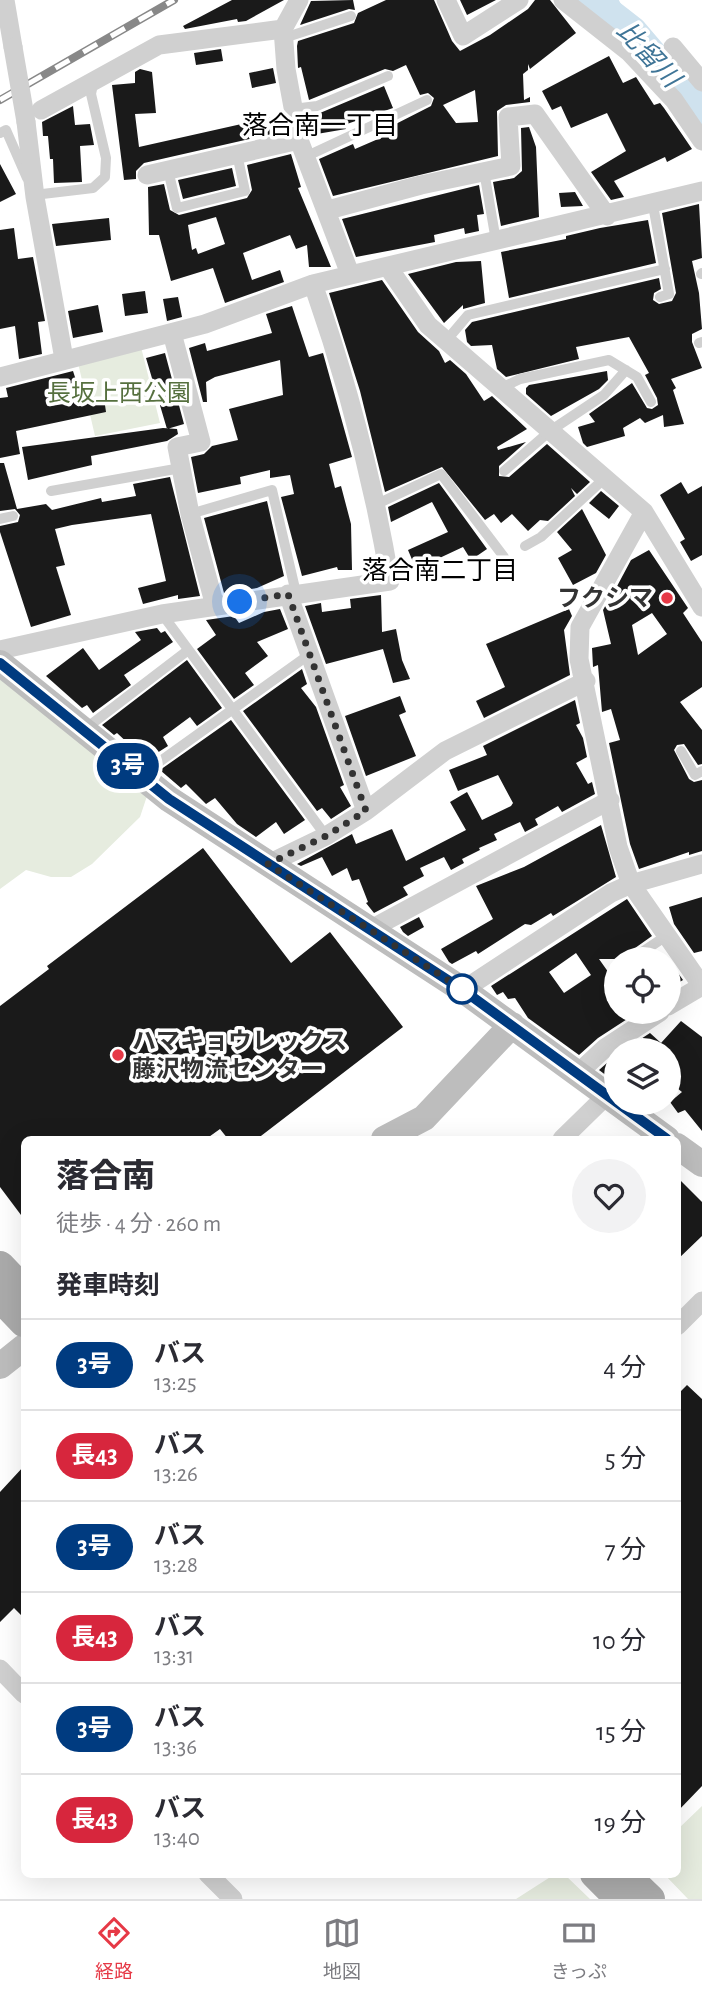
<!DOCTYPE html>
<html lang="ja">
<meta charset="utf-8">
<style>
body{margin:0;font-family:"Alegreya Sans","Noto Sans JP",sans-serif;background:#f2f2f3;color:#2b2b33;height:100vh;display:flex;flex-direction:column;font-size:26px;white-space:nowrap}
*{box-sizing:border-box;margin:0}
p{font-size:23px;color:#7c7c81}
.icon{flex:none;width:38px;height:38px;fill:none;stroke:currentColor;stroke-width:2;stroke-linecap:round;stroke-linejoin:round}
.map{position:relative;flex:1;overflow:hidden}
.sheet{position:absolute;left:21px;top:1136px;width:660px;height:742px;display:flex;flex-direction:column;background:#fff;border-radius:10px;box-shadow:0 7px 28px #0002}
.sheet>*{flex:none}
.badge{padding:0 14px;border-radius:23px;font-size:24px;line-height:46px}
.buttons{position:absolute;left:604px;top:947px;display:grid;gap:14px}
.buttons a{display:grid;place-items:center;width:77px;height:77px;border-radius:50%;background:#fff;box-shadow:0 7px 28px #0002;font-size:35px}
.you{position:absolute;width:35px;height:35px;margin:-18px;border:5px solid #fff;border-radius:50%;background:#1a73e8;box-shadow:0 0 0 10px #1a73e833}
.map>.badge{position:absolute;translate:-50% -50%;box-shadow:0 0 0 4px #fff}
h2{padding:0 35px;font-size:26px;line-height:63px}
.round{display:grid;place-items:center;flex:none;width:74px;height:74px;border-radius:37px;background:#f2f2f3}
.head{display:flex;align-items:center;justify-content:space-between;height:119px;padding:0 35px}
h1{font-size:33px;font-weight:800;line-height:52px}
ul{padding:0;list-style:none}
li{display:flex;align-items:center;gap:21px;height:91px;padding:0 35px;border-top:2px solid #e1e1e2}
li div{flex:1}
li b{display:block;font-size:26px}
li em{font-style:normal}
li .badge{min-width:77px;font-weight:700;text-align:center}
.menu{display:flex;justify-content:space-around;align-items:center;height:98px;border-top:2px solid #e1e1e2;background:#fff;font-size:19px;color:#7c7c81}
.menu a{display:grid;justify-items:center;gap:4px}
.menu .current{color:#e63946}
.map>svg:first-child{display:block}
</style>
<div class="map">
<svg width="702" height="1899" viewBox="0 0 702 1899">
<rect width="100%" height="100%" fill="#fff"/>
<path fill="#e6ecdf" d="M141,347L160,423L95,436L78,363Z
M0,675C45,720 103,750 147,796L140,817L92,864L71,877H51L26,870L0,889Z
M702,1806V1899H688L664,1874H677V1830Z
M555,1874H564L590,1899H516Z"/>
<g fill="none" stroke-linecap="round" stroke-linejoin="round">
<path stroke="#cfe2ee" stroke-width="5" d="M616,0L632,31"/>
<path stroke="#cfe2ee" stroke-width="30" d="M592,0L632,31L702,113"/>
</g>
<path fill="#1a1a1a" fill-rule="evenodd" d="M232,0H284L246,21L238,22L237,19L185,29L183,26Z
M353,0L355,10L349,9L300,25L311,1Z
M386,0H434L452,41L460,51L490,35L528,9L535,0H550L576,33L530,69L528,64V70L523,74L524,100L530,97V102L506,105L497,111L498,156L333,196L319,159L353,144L355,149L385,136L382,131L431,106L434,98L428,93L420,95L406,65L393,71L385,69L309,100L301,67L298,68L297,46L298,41L354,23L358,13ZM475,90L478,122L456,123L443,105Z
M460,0H496L467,15Z
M221,49L223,61L196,65L194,53Z
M609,56L623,83L636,77L654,105L660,103L664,108L692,149L667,162L665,157L614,181L624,197L611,200L591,172L626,151L607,113L571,128L561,106L552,110L542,91Z
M273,68L276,83L252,88L249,73Z
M140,69L152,72L156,113L135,114L139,147L282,115L285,131L144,163L136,171V179L124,180L112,85L135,83V72Z
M384,86L393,108L344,125L346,129L311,135L307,115L320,113Z
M73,106L75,125L90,124L94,145L80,146L82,182L54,183L53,159H50L48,136H43L42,122Z
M529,127L536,147L539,217L501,226L493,182L514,178L522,171L521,128Z
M291,154L301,187L298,188L331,267H309L307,245L296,249L290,235L243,253L252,280L280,270L284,282L225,303L213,268L171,281L159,235H149L148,187L164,184L170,210L179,215L247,198L252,190L247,165ZM216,217L225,244L198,254L196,248L192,250L188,225Z
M0,164L16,194L0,202Z
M232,168L236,186L183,199L178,180Z
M479,185L484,214L477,215L479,231L465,234L464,228L434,235L435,242L356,257L342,219Z
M575,192L583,206L561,207L559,193Z
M699,204L702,258L692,261L699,293L702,329L692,334V342L702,368L671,379L676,388L673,390L684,424L664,427L663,415L645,423L640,418L623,428L625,436L587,447L583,443L578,427L595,422L589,414L632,383L647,408L652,409L658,405L657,398L645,375L649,373L629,337L576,347L579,359L506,377L497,369L492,345L471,346L467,342L465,330L472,322L659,278L661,289L654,293L653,300L659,304L672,301L676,293L662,213Z
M109,218L111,240L56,246L52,224Z
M648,220L656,263L509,298L501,252L566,239V236L600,228Z
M14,228L18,259L33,257L45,321L38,322L42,354L19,359L15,326L0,329V230Z
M481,261L485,303L463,309V305L444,323L408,274L456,262Z
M382,280L418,332L439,351L445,363L450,360L466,374L484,401L492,396L527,429L497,447L498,450L526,442L499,466V476L509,477L547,444L590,482L577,494L571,488L575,496L548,521L540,520L528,531L512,514L501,523L494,514L485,520L442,467L385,492L360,391L329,293Z
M145,291L148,313L125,316L122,294Z
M178,297L182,317L167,321L163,299Z
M98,305L103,332L73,338L68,311Z
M292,306L309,357L323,353L352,457L329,464L335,488L341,486L351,524L352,570H338L337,567L302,576L281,497L294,494L290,475L270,478V470L240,477L241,484L198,493L191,457L204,454L212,446L238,440L229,409L283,395L280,360L215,377L206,382L207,402H203L189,348L205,343L207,351L272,333L266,314Z
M165,353L184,424L167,429L146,358Z
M73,371L83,402L104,398L106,412L16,431L20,454L0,458V398L8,397L6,388Z
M607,371L608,380L599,389L551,416L526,394V388L529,385Z
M163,428L177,429L178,434L167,441L91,456L92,465L28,480L22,447Z
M0,463H4L17,509L46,504L52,510L101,498L102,502L136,496L133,484L170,477L200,596L178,599V595L143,604L138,588L166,581L151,514L72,525L55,529L65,565L56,567L71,615L31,627L0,532V526L18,522L20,515L15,509L0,511Z
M681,482L688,494L702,486V555L691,561L680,542L685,539L660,495Z
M439,483L487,549L471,560L463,547L416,569L408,550L448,532L432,502L391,522L388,507Z
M601,491L619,506L609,519L589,503Z
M267,501L284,576L257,588L224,593L204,518Z
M582,509L606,555L596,573L573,585L558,558L572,550L557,532Z
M649,550L688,608L683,613L702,642V687L680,702L702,730V764L698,765L684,744L677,745L674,750L689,779L694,782L702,780V851L689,855V852L639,869L630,844L609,743L620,740L611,709L602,712L598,665L593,667L592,648L611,644L603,610L611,596L618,595L615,590L631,560ZM652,613L667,634L638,655L632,625Z
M381,595L382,632L396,629L402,660L410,679L393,683L383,649L326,664L305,606L321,603L322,612L351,608L350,599Z
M280,609L288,629L257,642L268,656L245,673L254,685L234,699L197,649L216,635L206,620L234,616L239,623L264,612Z
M569,609L572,616L564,630L570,675L484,718L476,701L505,687L486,644Z
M157,628L161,633L165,631L173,642L124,675L131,685L93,713L87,705L82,708L46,676L83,648L99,670L141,640L135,632Z
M187,660L222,708L197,726L190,717L163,737L168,746L146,760L117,733L114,735L102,725Z
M302,669L307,684L301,688L316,707L344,785L340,787L351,806L331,819L322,808L317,811L243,711Z
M400,696L406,712L399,715L416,756L366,776L345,716Z
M575,700L580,723L576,725L583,738L587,757L576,763L588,784L592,782L595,794L562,812L558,806L535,819L538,825L525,832L520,822L494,834L497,840L479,848L480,850L462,859L464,863L451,870L444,857L420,868L424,876L403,887L408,895L374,913L366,903L368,902L359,879L352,881L347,868L332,876L322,857L301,866L297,864L352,834L356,844L392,829L406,861L466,830L450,802L467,792L482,820L511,806L513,803L498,775L458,791L449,770L487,755L483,746Z
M231,720L305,820L284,834L276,822L256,837L237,824L215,798L206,804L186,784L181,788L160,770Z
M601,825L616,877L553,916L551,913L531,925L525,924L478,954L476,951L452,964L449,962L441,949L493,919L476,886L524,867Z
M203,848L291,963L330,932L403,1027L257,1139H228L220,1129L206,1139H24V1219L0,1187V1006L49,969L47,966Z
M702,897V951L694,953L674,924L669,907Z
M627,899L652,936L628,953L625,959H599L616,983V1012H638L598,1038L579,1055L528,1018L515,998L508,999L503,992L497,995L491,986ZM576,953L591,975L564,993L549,972Z
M419,917L424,927L408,936L403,932L400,927Z
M668,959L683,980L668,989Z
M681,1021L702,1037V1131L685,1110L678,1113L670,1102L682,1092L668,1081V1050H624L650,1033L661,1043Z
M616,1055V1067L607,1076L599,1070Z
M677,1177L702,1202V1236L677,1260Z
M687,1385L702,1399V1786L677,1812V1395Z
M24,1466V1618L14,1608L0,1622V1492Z"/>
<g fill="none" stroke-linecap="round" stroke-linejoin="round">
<path stroke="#d0d0d0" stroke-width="10" d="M284,38L351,16
M293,109L317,106L388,76
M0,133L6,130L27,178
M305,157L427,100
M168,170L177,208L245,191L237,154
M484,171L496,241
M34,195L93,188L105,177L106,158L91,94L93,84
M653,205L669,294L660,297
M701,274L702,273
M446,341L468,315L665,269
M699,343L702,342
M501,388L520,379L609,360L637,377L651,402
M504,471L550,431L604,395L626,370
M51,491L181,468
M377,504L441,474L504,557
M190,514L272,490L296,593
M0,519L13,516
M525,546L541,537L606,477
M162,614L326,836
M85,729L187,651
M681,751L695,775L702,771
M141,775L310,654
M632,959L666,936"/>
<path stroke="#d0d0d0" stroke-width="19" d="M5,0L13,47
M299,0L283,29L286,69L299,140L350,274
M446,0L463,36L519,0
M563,0L629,52L674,100L702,141
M673,47L702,82
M41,110L159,45L283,29
M26,122L35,197L64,359
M147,175L299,140
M328,210L421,185L511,166L508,117L535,114L607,216
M388,267L428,325L644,512L702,607
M172,333L201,442L177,447L190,514L215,606
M0,377L205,324L313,284L702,191
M644,512L580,627L579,659L618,847L631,884L702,986
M288,594L366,811
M0,650L162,614L390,581C373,480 347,381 313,284
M268,864L326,836L366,811L445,751L586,681
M371,929L610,800
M463,990L611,893L631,884L702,864
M668,1006L702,986
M576,1075L605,1048L660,1012
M562,1139L606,1096
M677,1326L702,1301
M0,1669L24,1694
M208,1874L233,1899"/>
<path stroke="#bdbdbd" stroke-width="26" d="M0,663L169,799L463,990L667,1139
M384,1139L424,1118L512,1025
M677,1146L702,1164
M0,1366L24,1347"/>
<path stroke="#ababab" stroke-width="30" d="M0,1266L24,1291
M0,1297L24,1322
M595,1874L620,1899
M624,1874L650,1899"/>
<defs>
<path id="rail" d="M0,100L174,0"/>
</defs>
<use href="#rail" stroke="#888" stroke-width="8"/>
<use href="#rail" stroke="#fff" stroke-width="5" stroke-dasharray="16" stroke-linecap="butt"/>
<path stroke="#d0d0d0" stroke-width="19" d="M13,47L26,122"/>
</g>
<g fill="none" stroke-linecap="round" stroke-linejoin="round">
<defs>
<path id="line" d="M0,663L169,799L463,990L667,1139"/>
</defs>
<use href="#line" stroke="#fff" stroke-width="16"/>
<use href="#line" stroke="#003b80" stroke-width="10"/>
<path stroke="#333" stroke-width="7" stroke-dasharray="0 12.6" d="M240,602L288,594L366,811L326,836L268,864L462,989"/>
</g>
<g fill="#e63946" stroke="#fff" stroke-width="2.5">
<circle cx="667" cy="598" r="7"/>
<circle cx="118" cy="1055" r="7"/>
</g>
<circle fill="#fff" stroke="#003b80" stroke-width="3.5" cx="462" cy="989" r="14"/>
<g text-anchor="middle" stroke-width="7" stroke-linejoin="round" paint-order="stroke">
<g font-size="24" fill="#56703f" stroke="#fff">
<text x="119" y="401">長坂上西公園</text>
</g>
<g font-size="24" font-weight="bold" fill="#333" stroke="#fff" text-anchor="end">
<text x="653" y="606">フクシマ</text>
<text x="132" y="1049" text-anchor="start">ハマキョウレックス<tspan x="132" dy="28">藤沢物流センター</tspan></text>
</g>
<g font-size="26" font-style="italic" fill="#3f7597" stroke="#fff">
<text transform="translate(649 54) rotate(47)" y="9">比留川</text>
</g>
<g font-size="26" fill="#000" stroke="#fff">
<text x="320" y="134">落合南一丁目</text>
<text x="440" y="579">落合南二丁目</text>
</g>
</g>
</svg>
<div class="buttons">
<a><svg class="icon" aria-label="locate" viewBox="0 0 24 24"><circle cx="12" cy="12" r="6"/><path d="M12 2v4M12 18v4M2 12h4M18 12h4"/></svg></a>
<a><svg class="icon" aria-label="layers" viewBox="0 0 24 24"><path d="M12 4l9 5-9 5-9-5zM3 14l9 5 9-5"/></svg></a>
</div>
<div class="you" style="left:240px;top:602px"></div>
<b class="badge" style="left:128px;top:766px;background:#003b80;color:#fff">3号</b>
<section class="sheet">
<div class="head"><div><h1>落合南</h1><p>徒歩 · 4 分 · 260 m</p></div><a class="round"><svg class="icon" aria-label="heart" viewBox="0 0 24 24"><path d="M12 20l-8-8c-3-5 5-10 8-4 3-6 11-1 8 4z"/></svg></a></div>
<h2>発車時刻</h2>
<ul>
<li><span class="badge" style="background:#003b80;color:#fff">3号</span><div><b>バス</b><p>13:25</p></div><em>4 分</em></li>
<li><span class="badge" style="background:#d7263d;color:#fff">長43</span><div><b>バス</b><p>13:26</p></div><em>5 分</em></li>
<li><span class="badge" style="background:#003b80;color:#fff">3号</span><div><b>バス</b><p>13:28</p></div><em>7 分</em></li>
<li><span class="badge" style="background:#d7263d;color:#fff">長43</span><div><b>バス</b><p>13:31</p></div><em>10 分</em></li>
<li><span class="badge" style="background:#003b80;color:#fff">3号</span><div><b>バス</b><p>13:36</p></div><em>15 分</em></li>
<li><span class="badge" style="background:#d7263d;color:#fff">長43</span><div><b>バス</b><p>13:40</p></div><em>19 分</em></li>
</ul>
</section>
</div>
<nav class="menu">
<a class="current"><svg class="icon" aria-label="directions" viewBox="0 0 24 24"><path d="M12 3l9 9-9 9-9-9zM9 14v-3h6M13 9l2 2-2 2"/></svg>経路</a>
<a><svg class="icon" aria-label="map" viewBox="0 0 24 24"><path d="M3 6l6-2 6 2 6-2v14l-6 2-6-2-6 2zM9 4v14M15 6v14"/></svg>地図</a>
<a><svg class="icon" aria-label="tickets" viewBox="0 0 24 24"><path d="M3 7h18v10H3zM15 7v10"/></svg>きっぷ</a>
</nav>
